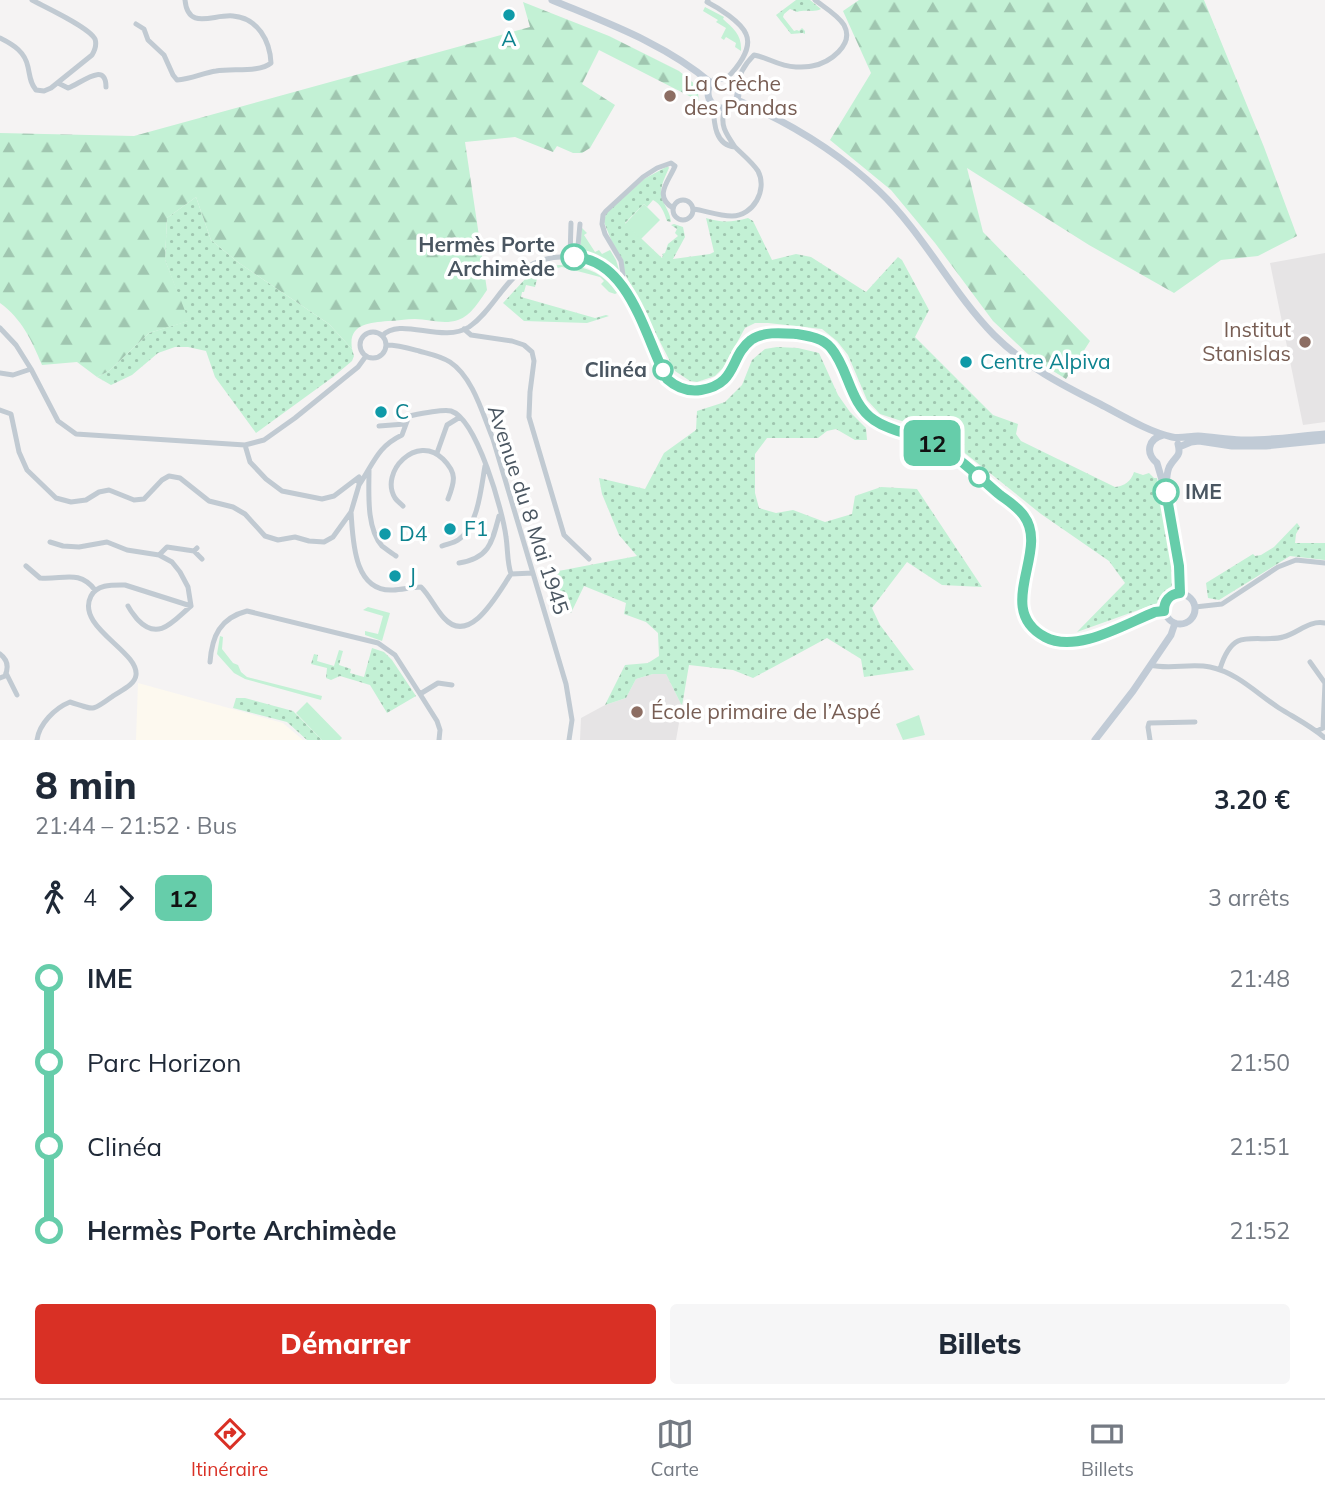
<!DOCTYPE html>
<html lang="fr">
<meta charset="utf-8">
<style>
body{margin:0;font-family:Mulish,sans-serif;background:#f6f6f7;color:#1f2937;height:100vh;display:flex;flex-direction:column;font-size:26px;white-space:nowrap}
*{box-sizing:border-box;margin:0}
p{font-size:23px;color:#747a83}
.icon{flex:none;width:38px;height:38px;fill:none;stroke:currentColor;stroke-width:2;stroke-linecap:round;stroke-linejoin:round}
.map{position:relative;height:740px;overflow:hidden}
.side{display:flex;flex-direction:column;background:#fff;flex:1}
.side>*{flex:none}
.badge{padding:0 14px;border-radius:10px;font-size:24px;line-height:46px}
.map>.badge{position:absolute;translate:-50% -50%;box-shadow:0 0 0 4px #fff}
.legs{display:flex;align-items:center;gap:10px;height:77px;padding:0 35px;font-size:23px}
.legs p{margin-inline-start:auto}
.head{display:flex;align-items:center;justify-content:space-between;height:119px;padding:0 35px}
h1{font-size:38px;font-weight:800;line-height:52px}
.action{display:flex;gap:14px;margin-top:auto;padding:14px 35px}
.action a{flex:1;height:80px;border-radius:7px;background:#d93025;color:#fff;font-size:28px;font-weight:800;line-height:80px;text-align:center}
.action a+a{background:#f6f6f7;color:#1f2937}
ul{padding:0 35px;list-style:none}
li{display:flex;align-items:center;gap:24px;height:84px;font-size:26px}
li i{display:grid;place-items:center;width:10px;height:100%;margin:0 9px;background:currentColor}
li i::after{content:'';width:18px;height:18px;margin:-9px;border:5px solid;border-radius:50%;background:#fff}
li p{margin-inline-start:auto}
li:first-child i{background:linear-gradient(#0000 50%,currentColor 0)}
li:last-child i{background:linear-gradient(currentColor 50%,#0000 0)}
.dock{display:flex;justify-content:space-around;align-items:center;height:98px;border-top:2px solid #e0e1e3;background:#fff;font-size:19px;color:#747a83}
.dock a{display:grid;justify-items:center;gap:4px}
.dock .selected{color:#d93025}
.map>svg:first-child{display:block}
</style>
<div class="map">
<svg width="1325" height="740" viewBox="0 0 1325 740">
<defs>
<pattern id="grass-dots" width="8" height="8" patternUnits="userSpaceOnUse" patternTransform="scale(1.75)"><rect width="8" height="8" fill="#c3f1d5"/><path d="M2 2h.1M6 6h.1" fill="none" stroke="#a0c6b0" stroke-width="1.8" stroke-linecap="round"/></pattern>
<pattern id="forest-firs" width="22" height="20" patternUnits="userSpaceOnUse" patternTransform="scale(1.75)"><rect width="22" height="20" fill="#c3f1d5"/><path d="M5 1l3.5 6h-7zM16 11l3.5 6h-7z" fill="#a0c6b0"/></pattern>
</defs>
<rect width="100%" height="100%" fill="#f5f3f3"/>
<path fill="#fdf9ef" d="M138,683L283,723L303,740H136Z"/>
<path fill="#e6e4e5" d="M1325,253V422L1303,425L1270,263Z
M653,674H666L682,706L676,740H580L581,718L605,705L626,698L636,679Z"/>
<path fill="url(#grass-dots)" d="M796,0H810L821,9C814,13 806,9 797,12L790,9L784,14L783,17L794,31L797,30L799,31L802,28L805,31V34L803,33L791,34L776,15Z
M668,166L669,168C665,177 659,188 662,198C665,207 670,212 671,222L667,221C664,212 661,204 653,200L647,207L644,204L625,223L662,258L663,255L662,254L665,253L668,244L678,236L675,233L677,229L671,225L674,224L683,227L685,237L673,259L710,254L714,252L706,218C721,223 733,222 748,218L753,221L772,260L796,254L811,257L866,292L898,257L902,260L929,310L915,337L993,415L1018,424L1016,434L1021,441L1115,487C1125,486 1131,481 1134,472L1143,475L1149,473L1154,478H1157L1175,582L1158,603L1077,632L1125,583L1109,561L1041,514L951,442L920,427L880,414L867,400L848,355L837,341L822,329L768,323H755L745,328L723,368L715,376L697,382L690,381L675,371L623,270L604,222L606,213L644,179Z
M196,197L211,240L239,263L329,324L352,349L354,356L352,361L333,377L256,433L215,377L206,351L188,347H175L158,353L132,375L111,385L97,377L109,371L149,333L188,321L165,260L167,218Z
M528,276L537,279L535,287L526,285L524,292H522L521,297L595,318L606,315L609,316L587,323L524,321L503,303Z
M777,347L798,348L819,353L838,395L850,412L866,428L867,440H855L836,429L827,431L818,438H767L755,454V493L759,508L776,513L793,510L825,522L852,514L855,496L881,487L917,489L982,587L942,585L907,562L872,608L880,625L914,670L864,677L861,659L827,638L753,678L733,670L689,665L682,706L666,674H653L636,679L626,698L605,705L625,665L648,663L659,656L658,633L646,622L624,614L626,603L584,586L571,613L553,602L548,573L637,556L619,535L602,494L599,478L645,489L664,453L696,430L697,411L725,402L742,385L752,360L765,349Z
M1297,523L1300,527L1296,534L1295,543H1325V560L1290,556L1219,600L1208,598L1206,583L1253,554L1255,556L1261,555L1274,547Z
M372,648L384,652L392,660L416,696L387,713L370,685L340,676L331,680L326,678L327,668L311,664L314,654L318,655L317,661L334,666L339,650L343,651L339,665L351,669L350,673L364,677Z
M236,698H245L293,711L322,740H307L287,722L233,708Z"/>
<path fill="url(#forest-firs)" d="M859,0H1204L1264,147L1297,236L1258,256L1221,260L1174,293L1089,245L967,168L983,232L1090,341L1066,379L1032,358L993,321L935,243L891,190L830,140L871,73L843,11Z
M523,2L609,36L679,71L697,86L699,101L599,50L582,84L615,105L590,148L582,153H573L557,146L553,152L515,137L465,142L487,290C480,300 471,316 458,320C443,325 429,319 415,319C406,319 396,321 388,321C368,323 348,324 352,349L329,324L239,263L211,240L196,197L167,218L165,260L189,321L149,333L109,371L97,377L77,362L42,365C32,341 22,319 0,303V133L134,136L530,27Z"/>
<path fill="#c3f1d5" d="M705,7L724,17L723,19C734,29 742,35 741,51L735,47L736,43L726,37L724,40L721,38L726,28L716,22L718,20L703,11Z
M644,204L660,220L641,239L625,224Z
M582,228L587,233L584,235L595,252L599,250L602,254L610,250L616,260L619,270L600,257L580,251Z
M559,265C585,266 602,271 617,293L615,294L609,292L601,284L604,281L600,277L562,267L543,271V275H539L537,271L549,266Z
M368,607L390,613L382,641L365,635V631L378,634L383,616L363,610Z
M220,636L223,637L222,649L233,663L238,665L241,672L247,677L322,696L321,700L245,679L234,673L217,654Z
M307,702L342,738L340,740H322L296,713Z
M919,715L925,735L903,740L896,724Z"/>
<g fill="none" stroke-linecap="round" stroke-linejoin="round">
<path stroke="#c1cad2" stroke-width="5" d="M708,0L707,2C719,8 741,22 746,34C753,49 736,69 726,79
M136,24L144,29L148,40L164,55L173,75L177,80C191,79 203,73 216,71C232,68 259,73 271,63C270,41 258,18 233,16C213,14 188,31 185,0
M0,38C14,45 25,52 28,67C30,76 30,83 36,90L44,91L51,88L92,55C95,50 97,45 95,39C89,27 45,7 32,0
M58,83L68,88C79,85 106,60 106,87
M738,90C737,76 744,65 754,55C770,58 777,66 796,67C801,67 807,67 812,66C829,63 855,45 844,25C838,15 824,7 815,0
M725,109C719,124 726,134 735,147
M673 210a10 10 0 1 1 20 0a10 10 0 1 1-20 0Z
M694,209C706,211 719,216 732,216C753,216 768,190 758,171C752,162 742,154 735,147C714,145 714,121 713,105
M570,257L571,223
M577,257L580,224
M619,281L623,275L621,261L605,234L602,224L603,215L606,211L643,177L657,168L671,163L675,166C669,181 653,196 673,208
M0,328L16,345L31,369L58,421L76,434L245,445L264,440L295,418L358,367L366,356
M464,329L471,335L512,341L524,345L532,352L534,361L530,392L529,417L564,535L589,559
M360 345a13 13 0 1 1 26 0a13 13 0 1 1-26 0Z
M382,336C400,316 442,344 469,327C491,312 502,284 524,269C537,260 554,256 570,257C632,260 643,335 667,379C685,395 713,395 728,376C737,365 740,349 751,340C764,331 782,333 797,334C809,336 823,338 831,348C849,369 849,403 874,420C892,432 914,434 933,443C956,454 980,478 1000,495C1008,501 1018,507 1024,516C1050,551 996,603 1040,635C1072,657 1123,624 1155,613L1164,611
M386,345C398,345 408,348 419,351C430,354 441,356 450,362C473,377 483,415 493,439L566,684L572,720L569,740
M0,373L13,375L31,369
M0,410L11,414L19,452L27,470L56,498L71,502L86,500L99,492L109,490L134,500L144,499L162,480L169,476L180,478L209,501L233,507L245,514L265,536L278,540L295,537L309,541L324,542L333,537L351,512L359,485V477
M379,426L405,424
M245,445L250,462L266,479L282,491L322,499L334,496L359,477
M437,453L447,425L460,417
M369,470C369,492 366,528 382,546C386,549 391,553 396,556
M403,506C400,503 397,501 395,498C379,472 417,433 443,459C457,473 455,481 448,499
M351,512C353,539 353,592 393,590C402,590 411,587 421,587C430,596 435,608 444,618C470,647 498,593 511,574C507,562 508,550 506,537C503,512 477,419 451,411C442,409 419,414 409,416L402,435C377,447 374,463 359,485
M442,546C447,544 454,543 458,540C478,527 481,488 485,466
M194,551L202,559
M159,555L167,547L194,551L197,548
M459,563C489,558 492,543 499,516
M26,566L40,578C63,580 79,569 95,590
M511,574L533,573
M128,606C131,612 134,615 138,620C159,642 174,620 191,606
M1195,607L1222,604L1278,567L1296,560L1325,563
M0,654C8,660 9,667 5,676L0,678
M210,662C212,636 220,618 247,611L378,643L395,655L420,694L437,721L440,730L439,740
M1310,662L1325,683L1323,728L1317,731
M1150,665C1170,670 1190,663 1210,667C1238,673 1256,693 1279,708C1295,718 1311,726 1325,738
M1220,669C1223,659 1228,646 1238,641C1249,636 1270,641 1283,637C1299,633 1308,620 1325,623
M6,673L17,695
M420,694L438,683L452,685
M37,740C39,724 55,708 70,702C95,710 91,712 113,696C120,691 135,685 136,675C139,651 75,627 91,596C97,584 113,585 125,585L191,606L188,587L180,572L172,562L159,555L127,550L107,542L79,547L63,546L50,542
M1150,740L1148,727L1149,723L1195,722"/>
<path stroke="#c1cbd6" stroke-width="7" d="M552,0C607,23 666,44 711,83
M708 93a15 15 0 1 1 30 0a15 15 0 1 1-30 0Z
M737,100C788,122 838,152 879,191C924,234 951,291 994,335C1025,366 1062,385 1100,404C1123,416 1147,431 1172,437C1180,439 1190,436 1198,436C1212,437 1226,439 1241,440C1268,441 1297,436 1325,434
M1163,435C1148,439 1145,453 1157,463C1170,504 1179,549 1180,593
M1179,447L1191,442L1199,441L1232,446H1266L1325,440
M1166,487C1167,480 1166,470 1171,464C1177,455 1181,456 1178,444
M1165 609a15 15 0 1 1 30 0a15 15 0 1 1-30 0Z
M1095,740L1133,691L1171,635L1175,623"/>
</g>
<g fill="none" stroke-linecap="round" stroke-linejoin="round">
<defs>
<path id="line-1" d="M574,257C630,260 645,338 667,379C677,388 688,392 701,390C738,384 729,357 751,340C764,331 782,333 797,334C809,336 823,338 831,348C849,369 849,403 874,420C891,432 914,434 933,443C956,454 980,478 1000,495C1008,501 1018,507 1024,516C1050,551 993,609 1045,637C1076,654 1125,624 1155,612L1164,611C1164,601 1170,594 1180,593L1179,566L1166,492"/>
</defs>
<use href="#line-1" stroke="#fff" stroke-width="16"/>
<use href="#line-1" stroke="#66cdaa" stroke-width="10"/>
</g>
<g fill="#0f9aa8" stroke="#fff" stroke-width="2.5">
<circle cx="509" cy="15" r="7"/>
<circle cx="966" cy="362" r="7"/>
<circle cx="381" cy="412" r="7"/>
<circle cx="450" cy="529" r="7"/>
<circle cx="385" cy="534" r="7"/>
<circle cx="395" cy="576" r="7"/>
</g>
<g fill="#8d6e63" stroke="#fff" stroke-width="2.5">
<circle cx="670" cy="96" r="7"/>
<circle cx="1305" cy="342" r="7"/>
<circle cx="637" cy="712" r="7"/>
</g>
<g fill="#fff" stroke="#66cdaa" stroke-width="3.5">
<circle cx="574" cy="257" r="12"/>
<circle cx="663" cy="370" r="9"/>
<circle cx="979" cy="477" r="9"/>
<circle cx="1166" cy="492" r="12"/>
</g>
<g text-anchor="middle" stroke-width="7" stroke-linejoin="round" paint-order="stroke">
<g font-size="21" fill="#0d838f" stroke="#fff" text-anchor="start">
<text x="509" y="46" text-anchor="middle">A</text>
<text x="980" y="369">Centre Alpiva</text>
<text x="395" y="419">C</text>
<text x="464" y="536">F1</text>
<text x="399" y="541">D4</text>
<text x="409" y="583">J</text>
</g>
<g font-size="21" fill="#785e54" stroke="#fff" text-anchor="start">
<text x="684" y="91">La Crèche<tspan x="684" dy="24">des Pandas</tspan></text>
<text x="1291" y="337" text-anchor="end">Institut<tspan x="1291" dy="24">Stanislas</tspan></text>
<text x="651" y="719">École primaire de l’Aspé</text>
</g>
<g font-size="21" font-weight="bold" fill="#4a5661" stroke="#fff" text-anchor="end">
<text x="555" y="252">Hermès Porte<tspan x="555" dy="24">Archimède</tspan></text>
<text x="647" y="377">Clinéa</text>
<text x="1185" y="499" text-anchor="start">IME</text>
</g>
<g font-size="21" fill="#4a5661" stroke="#fff">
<text transform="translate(528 510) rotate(72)" y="7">Avenue du 8 Mai 1945</text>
</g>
</g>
</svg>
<b class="badge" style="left:932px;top:443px;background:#66cdaa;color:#111">12</b>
</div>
<section class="side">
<div class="head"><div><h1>8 min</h1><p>21:44 – 21:52 · Bus</p></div><b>3.20 €</b></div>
<div class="legs"><svg class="icon" aria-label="walk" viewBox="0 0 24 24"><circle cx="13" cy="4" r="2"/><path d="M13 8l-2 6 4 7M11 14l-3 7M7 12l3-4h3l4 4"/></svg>4<svg class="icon" aria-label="forward" viewBox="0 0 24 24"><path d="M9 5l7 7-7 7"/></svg><b class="badge" style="background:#66cdaa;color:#111">12</b><p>3 arrêts</p></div>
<ul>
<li><i style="color:#66cdaa"></i><b>IME</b><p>21:48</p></li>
<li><i style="color:#66cdaa"></i><span>Parc Horizon</span><p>21:50</p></li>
<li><i style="color:#66cdaa"></i><span>Clinéa</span><p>21:51</p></li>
<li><i style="color:#66cdaa"></i><b>Hermès Porte Archimède</b><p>21:52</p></li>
</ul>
<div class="action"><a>Démarrer</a><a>Billets</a></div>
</section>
<nav class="dock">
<a class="selected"><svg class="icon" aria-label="directions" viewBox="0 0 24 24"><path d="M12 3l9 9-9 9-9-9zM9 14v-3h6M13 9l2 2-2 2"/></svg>Itinéraire</a>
<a><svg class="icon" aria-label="map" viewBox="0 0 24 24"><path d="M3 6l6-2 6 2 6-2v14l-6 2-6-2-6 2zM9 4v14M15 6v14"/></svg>Carte</a>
<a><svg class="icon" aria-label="tickets" viewBox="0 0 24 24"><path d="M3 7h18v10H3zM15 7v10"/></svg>Billets</a>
</nav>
